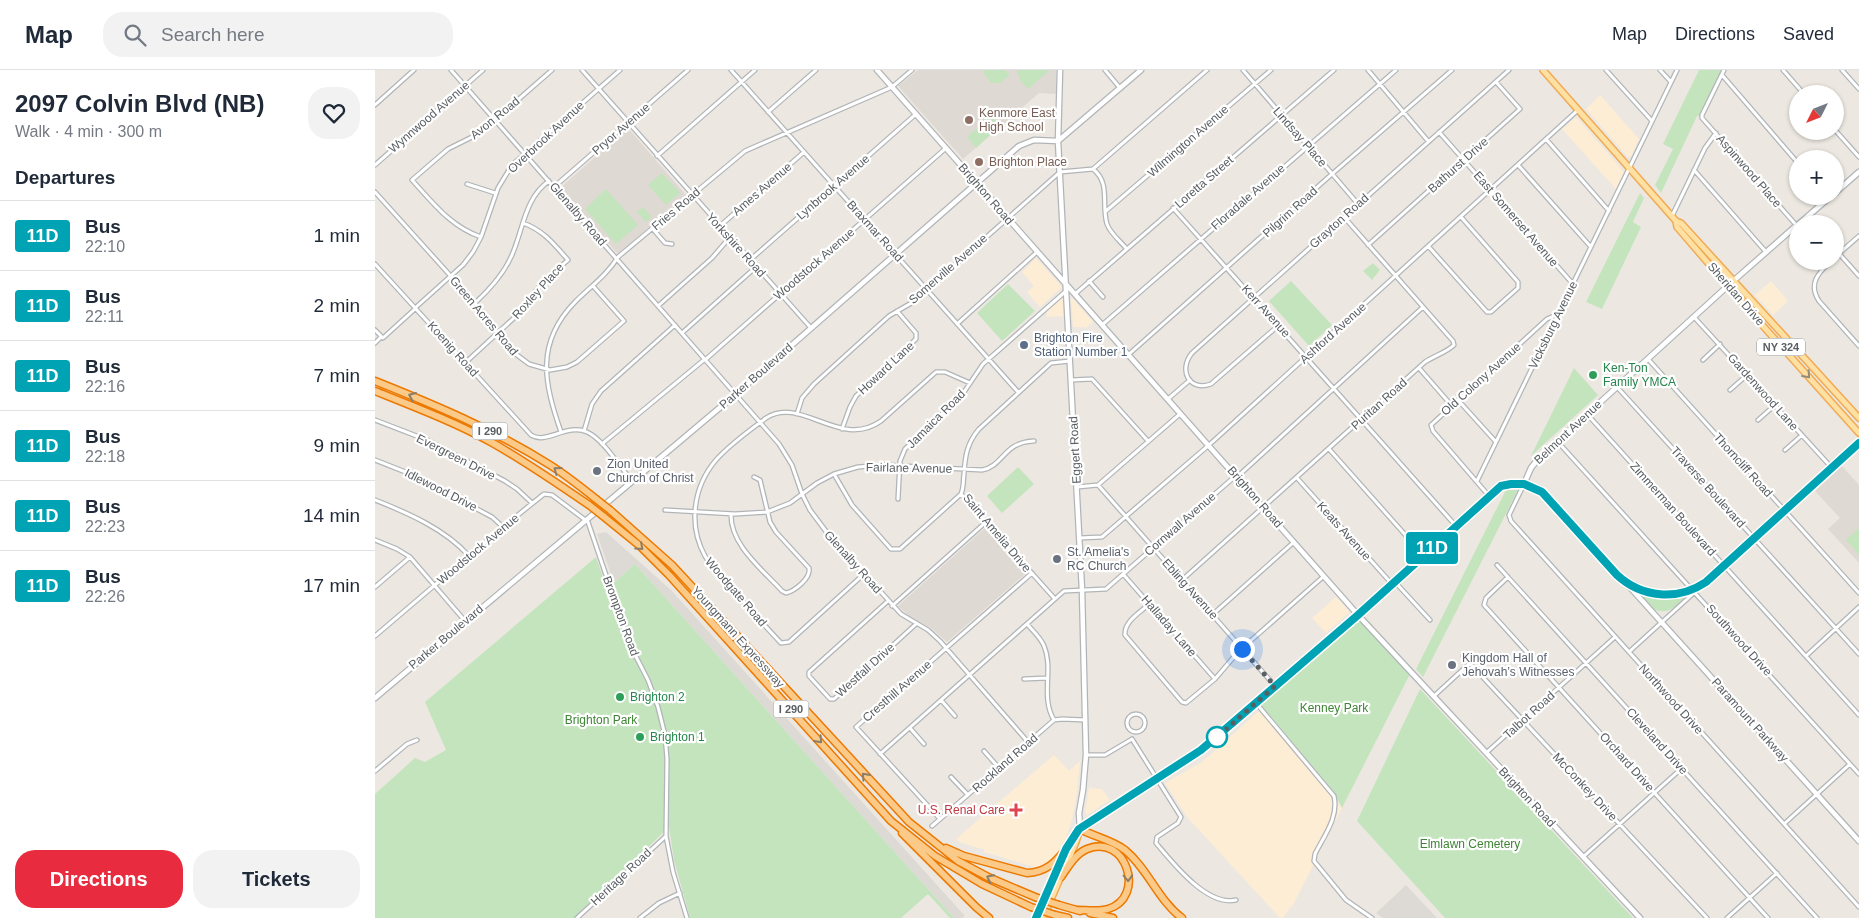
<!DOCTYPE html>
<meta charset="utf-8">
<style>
body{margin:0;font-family:Arial,sans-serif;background:#f2f2f3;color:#1f2937;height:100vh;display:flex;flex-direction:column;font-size:19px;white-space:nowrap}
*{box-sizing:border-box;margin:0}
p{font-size:16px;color:#747a83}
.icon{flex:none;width:28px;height:28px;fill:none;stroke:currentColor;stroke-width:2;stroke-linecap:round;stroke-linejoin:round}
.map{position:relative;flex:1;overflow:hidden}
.drawer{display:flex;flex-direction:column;background:#fff;width:375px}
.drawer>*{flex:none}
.badge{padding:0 10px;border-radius:4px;font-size:18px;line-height:32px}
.needle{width:32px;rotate:228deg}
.tools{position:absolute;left:1414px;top:15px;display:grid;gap:10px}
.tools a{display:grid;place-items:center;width:55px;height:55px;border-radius:50%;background:#fff;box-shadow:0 1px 4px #0004;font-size:25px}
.you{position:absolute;width:25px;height:25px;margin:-12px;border:4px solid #fff;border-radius:50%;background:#1a73e8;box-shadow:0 0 0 8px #1a73e833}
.map>.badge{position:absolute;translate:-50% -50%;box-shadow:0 0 0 2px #fff}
h2{padding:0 15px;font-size:19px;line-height:45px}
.round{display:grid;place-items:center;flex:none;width:52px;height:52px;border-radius:20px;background:#f2f2f3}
.head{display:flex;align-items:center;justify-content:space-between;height:85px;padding:0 15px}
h1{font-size:24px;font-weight:700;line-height:38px}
.cta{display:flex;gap:10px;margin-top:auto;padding:10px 15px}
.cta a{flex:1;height:58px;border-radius:20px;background:#e82b3e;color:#fff;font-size:20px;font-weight:700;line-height:58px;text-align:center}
.cta a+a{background:#f2f2f3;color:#1f2937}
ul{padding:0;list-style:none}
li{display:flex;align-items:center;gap:15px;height:70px;padding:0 15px;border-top:1px solid #e0e1e3}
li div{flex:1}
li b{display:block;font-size:19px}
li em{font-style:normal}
li .badge{min-width:55px;font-weight:700;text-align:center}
header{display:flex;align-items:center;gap:30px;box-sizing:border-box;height:70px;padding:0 25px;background:#fff;border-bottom:1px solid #e0e1e3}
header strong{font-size:24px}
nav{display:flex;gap:28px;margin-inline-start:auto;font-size:18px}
.search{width:350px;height:45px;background:#f2f2f3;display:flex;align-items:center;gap:12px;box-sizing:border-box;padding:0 18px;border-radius:20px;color:#747a83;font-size:19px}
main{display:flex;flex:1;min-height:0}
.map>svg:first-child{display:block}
</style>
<header>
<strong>Map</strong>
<div class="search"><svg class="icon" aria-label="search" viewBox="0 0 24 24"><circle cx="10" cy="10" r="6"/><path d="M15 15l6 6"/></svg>Search here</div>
<nav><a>Map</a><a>Directions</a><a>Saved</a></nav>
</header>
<main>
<section class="drawer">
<div class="head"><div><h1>2097 Colvin Blvd (NB)</h1><p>Walk · 4 min · 300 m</p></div><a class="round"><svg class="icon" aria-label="heart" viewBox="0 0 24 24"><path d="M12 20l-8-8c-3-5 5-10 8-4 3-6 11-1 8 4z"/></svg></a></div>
<h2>Departures</h2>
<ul>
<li><span class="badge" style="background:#00a3b4;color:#fff">11D</span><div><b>Bus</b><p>22:10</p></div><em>1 min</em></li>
<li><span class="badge" style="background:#00a3b4;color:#fff">11D</span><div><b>Bus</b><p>22:11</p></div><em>2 min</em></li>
<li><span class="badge" style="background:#00a3b4;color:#fff">11D</span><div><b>Bus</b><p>22:16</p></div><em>7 min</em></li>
<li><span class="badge" style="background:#00a3b4;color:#fff">11D</span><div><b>Bus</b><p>22:18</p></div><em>9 min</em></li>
<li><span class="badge" style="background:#00a3b4;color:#fff">11D</span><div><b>Bus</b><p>22:23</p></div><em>14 min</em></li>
<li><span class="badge" style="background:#00a3b4;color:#fff">11D</span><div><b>Bus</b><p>22:26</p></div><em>17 min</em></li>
</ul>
<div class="cta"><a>Directions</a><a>Tickets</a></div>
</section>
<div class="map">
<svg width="1484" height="848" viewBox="0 0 1484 848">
<rect width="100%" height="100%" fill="#ece8e1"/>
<path fill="#fdedd5" d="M1225,25L1264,69L1256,86L1253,87L1211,39Z
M1200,48L1203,49L1249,102L1241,119L1187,59Z
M661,188L687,217L665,237L652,222L659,216L647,202Z
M1396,211L1413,231L1398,245L1380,225Z
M688,227L689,246L672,247V241Z
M696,227L718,252L710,259L709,257H698Z
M961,527L975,542L951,563L937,548Z
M884,641L967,738L917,837L916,836L908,848H905L812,747L790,713L827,692Z
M679,685L694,701L706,690V692H705L702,724L697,750L689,773L681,787L671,796L663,798L609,782L610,780L584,772L581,769Z
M714,718L727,719L735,730L712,745L710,742Z"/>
<path fill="#dddad5" d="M231,462L296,520L590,846L587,848H579L260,494L239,513L222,464Z
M1031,815L1062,848H1008L1001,843Z"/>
<path fill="#ded9d2" d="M543,0H681V24L664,23L588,89L523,16Z
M253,58L311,125L243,184L185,118Z
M1467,396L1484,415V493L1453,459L1465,448L1440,421Z
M610,458L651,503L572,572L556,558L533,545L523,536Z"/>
<path fill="#c4e4bd" d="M610,0H630L635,5L625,13H616L608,2Z
M642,0H675L653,19L645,10Z
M1324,0H1347L1325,46H1322L1286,123L1280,115L1298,79L1288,74Z
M616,46L625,56L601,78L592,67Z
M287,103L305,123L291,135L273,115Z
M231,119L263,155L241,174L210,139Z
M1265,123L1269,128L1258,152L1266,157L1227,239L1211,232Z
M268,137L277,147L271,152L262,142Z
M998,193L1005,200L997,210L988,201Z
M916,211L957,255L934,276L894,231Z
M633,214L660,241L627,271L602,243Z
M1199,298L1223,325L1156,386Z
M643,397L659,414L627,443L612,426Z
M1131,420H1143L1048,607L1041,599Z
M1484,458V485L1471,470Z
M221,487L231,516L239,513L260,494L579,848H575L553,824L526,848H315L299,790L294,757L199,848H0V724L40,688L50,692L71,680L50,632Z
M1314,524C1301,541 1281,551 1268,527L1270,526L1296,528Z
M980,552L987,553L1035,604L967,738L959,722L887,636L888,632Z
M1045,619L1258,848H1070L982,751Z"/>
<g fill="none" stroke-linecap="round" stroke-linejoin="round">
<defs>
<path id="minor" d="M76,0L404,374L417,395L427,424L435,440L453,464L526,544L553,560L565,571L653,672
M207,0L436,258
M356,0L643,322
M730,0L745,18
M868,0L983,134
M993,0L1053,71
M1231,0L1277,51
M1285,0L1296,12
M1349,0L1327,45V48L1422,156
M1408,0L1429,24
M1467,0L1484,19
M1347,5L1422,92
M0,35L39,0
M393,42L441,0
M1460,60L1484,87
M1064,62L1198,214
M1171,69L1234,141
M282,86L380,0
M0,95L108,0
M1143,95L1216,177
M718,99C736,113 726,134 732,154C735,163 745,171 751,178
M1319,100L1391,182
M92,114L120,123
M179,117L313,0
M0,122L100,233L134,279L154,294L175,300L192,297L202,292L249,251L218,216
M798,138L1081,456
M731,141L896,0
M1297,146L1330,78L1341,63
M1432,148L1437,154
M345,156L429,82
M277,158L290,173L297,174
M106,167C76,157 58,133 37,110L73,79L105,63L177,0
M993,175L1145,39L1121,12
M1053,176L1112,242H1116L1143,218V212L1086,147
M1460,179L1484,206
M1460,187L1484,166
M375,190L541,44
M1456,191C1443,203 1433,214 1444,231L1484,276
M0,194L156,365C171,375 192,353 212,362C228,369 245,397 257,411
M714,211L728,227
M700,224L959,0
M100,233C115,219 128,205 136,187C148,162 149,128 174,111
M283,236L337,188L355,167
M40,238L88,195L98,182L106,167L123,118L137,95L245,0
M1319,247L1457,398
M582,254L662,182
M727,255L1021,0
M904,255L836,314C814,322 803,300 817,283L1134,0
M0,260L8,268L41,238
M307,263L381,197
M0,273L6,267
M753,285L957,104L1077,0
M1273,289L1484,523
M330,290L571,78
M1328,290L1345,274
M90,293L140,247L167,213L193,190C179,174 168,160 148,153
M1044,298L1077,336
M696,310L717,309L773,371
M1242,317L1484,584
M1355,320L1372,305
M793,329L815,310
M1083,330L1121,372
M422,344L427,328L439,314L514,246L538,232L685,102L718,99L832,0
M1212,344L1484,645
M0,350L52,370L130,411L142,419L157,433
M1383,350L1400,335
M467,359L475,337L481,326L541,269V263L522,241
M209,361L217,334L226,321L300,255
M186,362C169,313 160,273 200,232C215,217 232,205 243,187L370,81L517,17L537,0
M1182,371L1484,704
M227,374L330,289
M954,379L1049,486
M1410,380L1427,365
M0,390L38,405L117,447L128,457
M459,404L477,435L516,479H525L586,424C589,417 588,411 589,404C590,386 592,373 604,359L676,293L695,291
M922,408L1017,514
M1102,411L1302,0
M1149,414L1134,445L1136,451L1484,837
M723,415L805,344
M702,417L723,415L900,616
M586,424L680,529
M1114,426L1058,361L1056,355L1172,249L1183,244
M523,429L525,391L530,379L587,325L608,294L691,221
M0,430C33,443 70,459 94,486
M290,440L360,444L392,442L415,433L442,413L459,404L483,397L508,395L607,400C629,396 628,372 659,371
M356,444C355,475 388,500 407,521L411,523C420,521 436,508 434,498L401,462L395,452L385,410L379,407
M704,468L727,467L834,375L1203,40
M0,470L22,479L35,487L90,551
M1122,495L1442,848
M489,504L414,572L406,573C390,556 375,539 359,522C349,511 338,500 330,486C313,455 318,417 341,390C355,374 374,361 391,348C426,325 465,380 506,351L561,302H570L595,313
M748,504L840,609
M1133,507L1111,528L1109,535L1393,848
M807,510L1050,292C1059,286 1072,282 1079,275L1078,271L969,147
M1020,512L1055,550
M0,517L35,487
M513,531L434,602V606L455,629H459L541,554
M774,534C765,543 749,551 750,565L807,632L811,633L840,609L863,582L949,506
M517,536L611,452
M837,545L919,472
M652,554C658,561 666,568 669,576C679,599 665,627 679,650
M0,566L128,457L169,424L177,425L213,452L254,573L273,610L283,637L290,665L292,689L291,766L298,802L312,848
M1254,582L1321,521
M1088,586L1332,848
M1431,586L1484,537
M649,609L672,608
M1059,626L1095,593
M566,630L580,646
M881,633L959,726C964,747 949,766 940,784L939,791L971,830L997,848
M752 653a9 9 0 1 1 18 0a9 9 0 1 1-18 0Z
M535,658L549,674
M757,669L806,747L803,753L782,767L781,773C797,792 832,837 861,830
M609,681L624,698
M1111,683L1240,567
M505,684L689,521L731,519L857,409L862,407L1048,237
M711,685H730L757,669
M0,701L32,674L42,670
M576,707L593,725
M565,749L481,657L657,503
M1409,754L1475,694
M557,756L679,650L687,649L710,650
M1208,787L1307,698
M202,848L291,766
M265,848L284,833L305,823
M1352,848L1402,803"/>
<path id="tertiary" d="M502,0L983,545L1265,848
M685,0L683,71L707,520L711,685L708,720L704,743L705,759
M1460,123L1484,102
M1424,154L1456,126
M1149,414L1156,398L1163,389L1356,213L1422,155
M1252,514L1484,771
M0,628L361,324L644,76L659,70L683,71L766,0
M705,759L826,680L983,545L1126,416L1135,414H1149L1167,422L1242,505C1267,528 1303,531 1331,512L1484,373"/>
<path id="primary" d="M1168,0L1301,151L1306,153L1484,348
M1301,151L1302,157L1371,237L1484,363
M691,796L701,772L704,762
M661,848L691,779L705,759
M668,848L687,804"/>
<path id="motorway" d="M0,311C60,335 120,360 175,395C191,405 206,417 221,429
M0,321C40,337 79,352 116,372C150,391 182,413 214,435
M235,440L297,495L534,752L583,791L613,807L660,827
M228,446L265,476L294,505L516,751L560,786L607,814L656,837
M705,759C720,767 737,770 750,780C773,799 783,830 807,848
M527,763L601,837L614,848
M571,778L589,786L652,803C671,802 680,793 691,779
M686,807C693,797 700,784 712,779C751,763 772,827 733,839C723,842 712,840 702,840
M684,835L705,841
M715,843L738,848
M680,845L693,848"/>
</defs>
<use href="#minor" stroke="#b1b5b8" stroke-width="5.5"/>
<use href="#tertiary" stroke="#b1b5b8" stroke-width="7"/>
<use href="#primary" stroke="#f0aa56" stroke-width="8"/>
<use href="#motorway" stroke="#ec7901" stroke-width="9"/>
<use href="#minor" stroke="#fff" stroke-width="3"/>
<use href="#tertiary" stroke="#fff" stroke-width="4.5"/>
<use href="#primary" stroke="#fee0a3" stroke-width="5"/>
<use href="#motorway" stroke="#fcca88" stroke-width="6"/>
<defs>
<path id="motorway-bridge" d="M221,429L235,440
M214,435L228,446
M660,827L684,835
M656,837L680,845"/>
</defs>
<use href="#motorway-bridge" stroke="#ec7901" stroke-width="9" stroke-linecap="butt"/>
<use href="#motorway-bridge" stroke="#fcca88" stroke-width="6"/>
</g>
<defs><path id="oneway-chevron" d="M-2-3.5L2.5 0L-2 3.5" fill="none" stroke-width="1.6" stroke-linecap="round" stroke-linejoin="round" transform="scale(1.25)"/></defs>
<use stroke="#938c79" href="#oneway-chevron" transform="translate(1432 305) rotate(48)"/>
<g stroke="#8a7e6d">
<use href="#oneway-chevron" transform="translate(37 326) rotate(-157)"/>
<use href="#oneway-chevron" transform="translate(182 400) rotate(-144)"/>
<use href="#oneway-chevron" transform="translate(265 477) rotate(42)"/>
<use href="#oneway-chevron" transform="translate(444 670) rotate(48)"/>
<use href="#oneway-chevron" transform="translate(490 706) rotate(-132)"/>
<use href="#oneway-chevron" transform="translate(615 808) rotate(-153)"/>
<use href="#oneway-chevron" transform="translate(753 808) rotate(88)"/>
</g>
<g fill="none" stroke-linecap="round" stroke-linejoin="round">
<defs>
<path id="line" d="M661,848L691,779L704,759L826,680L983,545L1126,416L1136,414H1149L1167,422L1242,505C1267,528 1303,531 1331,512L1484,373"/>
</defs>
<use href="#line" stroke="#fff" stroke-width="11"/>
<use href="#line" stroke="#00a3b4" stroke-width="8"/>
<path stroke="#595e62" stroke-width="5" stroke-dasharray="0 9" d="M842,667L840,669L900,616L867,579"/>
</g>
<g fill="#8d6e63" stroke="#fff" stroke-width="2">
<circle cx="594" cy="50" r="5"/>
<circle cx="604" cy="92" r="5"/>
</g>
<circle fill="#5c6f8a" stroke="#fff" stroke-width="2" cx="649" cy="275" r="5"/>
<g fill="#2e9e5b" stroke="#fff" stroke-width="2">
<circle cx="1218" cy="305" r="5"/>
<circle cx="245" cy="627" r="5"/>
<circle cx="265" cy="667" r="5"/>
</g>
<g fill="#6b7280" stroke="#fff" stroke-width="2">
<circle cx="222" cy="401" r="5"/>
<circle cx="682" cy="489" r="5"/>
<circle cx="1077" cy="595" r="5"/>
</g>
<circle fill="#fff" stroke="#00a3b4" stroke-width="2.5" cx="842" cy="667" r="10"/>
<path fill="#e0444e" stroke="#fff" stroke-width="2" d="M638.5 732.5h5v5h5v5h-5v5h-5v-5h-5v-5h5z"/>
<g text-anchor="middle" stroke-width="4.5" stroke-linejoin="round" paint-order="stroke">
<g fill="#fff" stroke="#8b8e91" stroke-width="1">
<rect x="1382" y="268.5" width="48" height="17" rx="4"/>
<rect x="97.5" y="352.5" width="35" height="17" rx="4"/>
<rect x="398.5" y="630.5" width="35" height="17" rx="4"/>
</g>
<g font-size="11" font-weight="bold" fill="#595e62">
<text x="1406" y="281">NY 324</text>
<text x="115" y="365">I 290</text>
<text x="416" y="643">I 290</text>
</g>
<g font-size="12" fill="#785e54" stroke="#fff" text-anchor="start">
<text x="604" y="47">Kenmore East<tspan x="604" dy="14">High School</tspan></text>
<text x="614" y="96">Brighton Place</text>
</g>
<g font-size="12" fill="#595e62" stroke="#fff">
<text transform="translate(54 47) rotate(-41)" y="4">Wynnwood Avenue</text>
<text transform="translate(120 48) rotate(-39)" y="4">Avon Road</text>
<text transform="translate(246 59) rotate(-41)" y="4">Pryor Avenue</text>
<text transform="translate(171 67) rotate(-43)" y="4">Overbrook Avenue</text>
<text transform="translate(925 67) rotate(49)" y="4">Lindsay Place</text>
<text transform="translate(813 71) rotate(-41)" y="4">Wilmington Avenue</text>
<text transform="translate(1083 95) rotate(-42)" y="4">Bathurst Drive</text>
<text transform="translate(1374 101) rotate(49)" y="4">Aspinwood Place</text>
<text transform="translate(829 112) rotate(-41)" y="4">Loretta Street</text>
<text transform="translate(458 117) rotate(-41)" y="4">Lynbrook Avenue</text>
<text transform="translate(387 119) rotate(-41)" y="4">Ames Avenue</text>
<text transform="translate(611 124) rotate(49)" y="4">Brighton Road</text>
<text transform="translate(873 127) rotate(-41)" y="4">Floradale Avenue</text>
<text transform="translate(301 139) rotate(-40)" y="4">Fries Road</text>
<text transform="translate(915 142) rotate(-42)" y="4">Pilgrim Road</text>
<text transform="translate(203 144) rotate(49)" y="4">Glenalby Road</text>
<text transform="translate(1141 149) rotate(49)" y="4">East Somerset Avenue</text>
<text transform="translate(964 151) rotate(-42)" y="4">Grayton Road</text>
<text transform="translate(500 161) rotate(48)" y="4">Braxmar Road</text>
<text transform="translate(361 175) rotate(48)" y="4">Yorkshire Road</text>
<text transform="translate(439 194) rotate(-41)" y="4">Woodstock Avenue</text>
<text transform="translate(573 199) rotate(-41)" y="4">Somerville Avenue</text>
<text transform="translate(163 221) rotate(-48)" y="4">Roxley Place</text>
<text transform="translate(1361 224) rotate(49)" y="4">Sheridan Drive</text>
<text transform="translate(891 241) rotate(48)" y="4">Kerr Avenue</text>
<text transform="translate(109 246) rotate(50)" y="4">Green Acres Road</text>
<text transform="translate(1178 255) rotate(-64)" y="4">Vicksburg Avenue</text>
<text transform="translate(958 263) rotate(-42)" y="4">Ashford Avenue</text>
<text transform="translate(78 279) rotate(48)" y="4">Koenig Road</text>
<text transform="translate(511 298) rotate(-43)" y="4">Howard Lane</text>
<text transform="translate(381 306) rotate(-41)" y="4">Parker Boulevard</text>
<text transform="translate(1106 309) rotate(-42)" y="4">Old Colony Avenue</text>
<text transform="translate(1388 322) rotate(48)" y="4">Gardenwood Lane</text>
<text transform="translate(1004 334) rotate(-42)" y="4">Puritan Road</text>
<text transform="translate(561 349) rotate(-45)" y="4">Jamaica Road</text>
<text transform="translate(1193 362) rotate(-43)" y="4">Belmont Avenue</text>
<text transform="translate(700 380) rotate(-93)" y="4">Eggert Road</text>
<text transform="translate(81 387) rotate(27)" y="4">Evergreen Drive</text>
<text transform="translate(1368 395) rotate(48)" y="4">Thorncliff Road</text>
<text transform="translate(534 398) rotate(1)" y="4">Fairlane Avenue</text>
<text transform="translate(1333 417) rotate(48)" y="4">Traverse Boulevard</text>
<text transform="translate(66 420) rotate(27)" y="4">Idlewood Drive</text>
<text transform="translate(880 427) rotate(49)" y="4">Brighton Road</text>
<text transform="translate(1298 439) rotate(48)" y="4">Zimmerman Boulevard</text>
<text transform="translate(805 454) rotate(-41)" y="4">Cornwall Avenue</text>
<text transform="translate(969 461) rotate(48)" y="4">Keats Avenue</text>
<text transform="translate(622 463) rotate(50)" y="4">Saint Amelia Drive</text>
<text transform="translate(103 479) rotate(-40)" y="4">Woodstock Avenue</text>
<text transform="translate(478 492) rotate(48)" y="4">Glenalby Road</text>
<text transform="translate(815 519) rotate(48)" y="4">Ebling Avenue</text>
<text transform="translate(361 522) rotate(49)" y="4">Woodgate Road</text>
<text transform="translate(246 546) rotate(70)" y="4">Brompton Road</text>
<text transform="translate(794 556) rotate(49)" y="4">Halladay Lane</text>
<text transform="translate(71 567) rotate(-40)" y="4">Parker Boulevard</text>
<text transform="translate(363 567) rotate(48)" y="4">Youngmann Expressway</text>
<text transform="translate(1364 570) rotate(48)" y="4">Southwood Drive</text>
<text transform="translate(490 600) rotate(-42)" y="4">Westfall Drive</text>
<text transform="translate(522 621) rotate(-41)" y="4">Cresthill Avenue</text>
<text transform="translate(1296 629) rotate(48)" y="4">Northwood Drive</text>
<text transform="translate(1154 645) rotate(-42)" y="4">Talbot Road</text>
<text transform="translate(1375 650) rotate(48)" y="4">Paramount Parkway</text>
<text transform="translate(1282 671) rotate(48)" y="4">Cleveland Drive</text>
<text transform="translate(1252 692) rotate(48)" y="4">Orchard Drive</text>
<text transform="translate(630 693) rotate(-41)" y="4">Rockland Road</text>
<text transform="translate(1210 717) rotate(47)" y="4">McConkey Drive</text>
<text transform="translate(1152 727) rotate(47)" y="4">Brighton Road</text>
<text transform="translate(246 807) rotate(-43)" y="4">Heritage Road</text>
</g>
<g font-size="12" fill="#4e5e75" stroke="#fff" text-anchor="start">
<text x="659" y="272">Brighton Fire<tspan x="659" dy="14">Station Number 1</tspan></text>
</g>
<g font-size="12" fill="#27864d" stroke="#fff" text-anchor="start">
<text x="1228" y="302">Ken-Ton<tspan x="1228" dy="14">Family YMCA</tspan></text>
<text x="255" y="631">Brighton 2</text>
<text x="275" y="671">Brighton 1</text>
</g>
<g font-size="12" fill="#5b616d" stroke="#fff" text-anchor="start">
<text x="232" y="398">Zion United<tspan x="232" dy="14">Church of Christ</tspan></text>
<text x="692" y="486">St. Amelia's<tspan x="692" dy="14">RC Church</tspan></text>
<text x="1087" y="592">Kingdom Hall of<tspan x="1087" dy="14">Jehovah’s Witnesses</tspan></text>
</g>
<g font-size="12" fill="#3f8535" stroke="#fff">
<text x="959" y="642">Kenney Park</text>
<text x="226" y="654">Brighton Park</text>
<text x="1095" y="778">Elmlawn Cemetery</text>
</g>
<g font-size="12" fill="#be3a42" stroke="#fff" text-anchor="end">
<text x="630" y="744">U.S. Renal Care</text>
</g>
</g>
</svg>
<div class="tools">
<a><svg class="needle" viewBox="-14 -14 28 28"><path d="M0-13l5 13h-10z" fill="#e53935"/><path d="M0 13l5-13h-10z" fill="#747a83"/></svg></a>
<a>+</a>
<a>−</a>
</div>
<div class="you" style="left:867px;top:579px"></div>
<b class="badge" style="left:1057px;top:478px;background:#00a3b4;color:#fff">11D</b>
</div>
</main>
